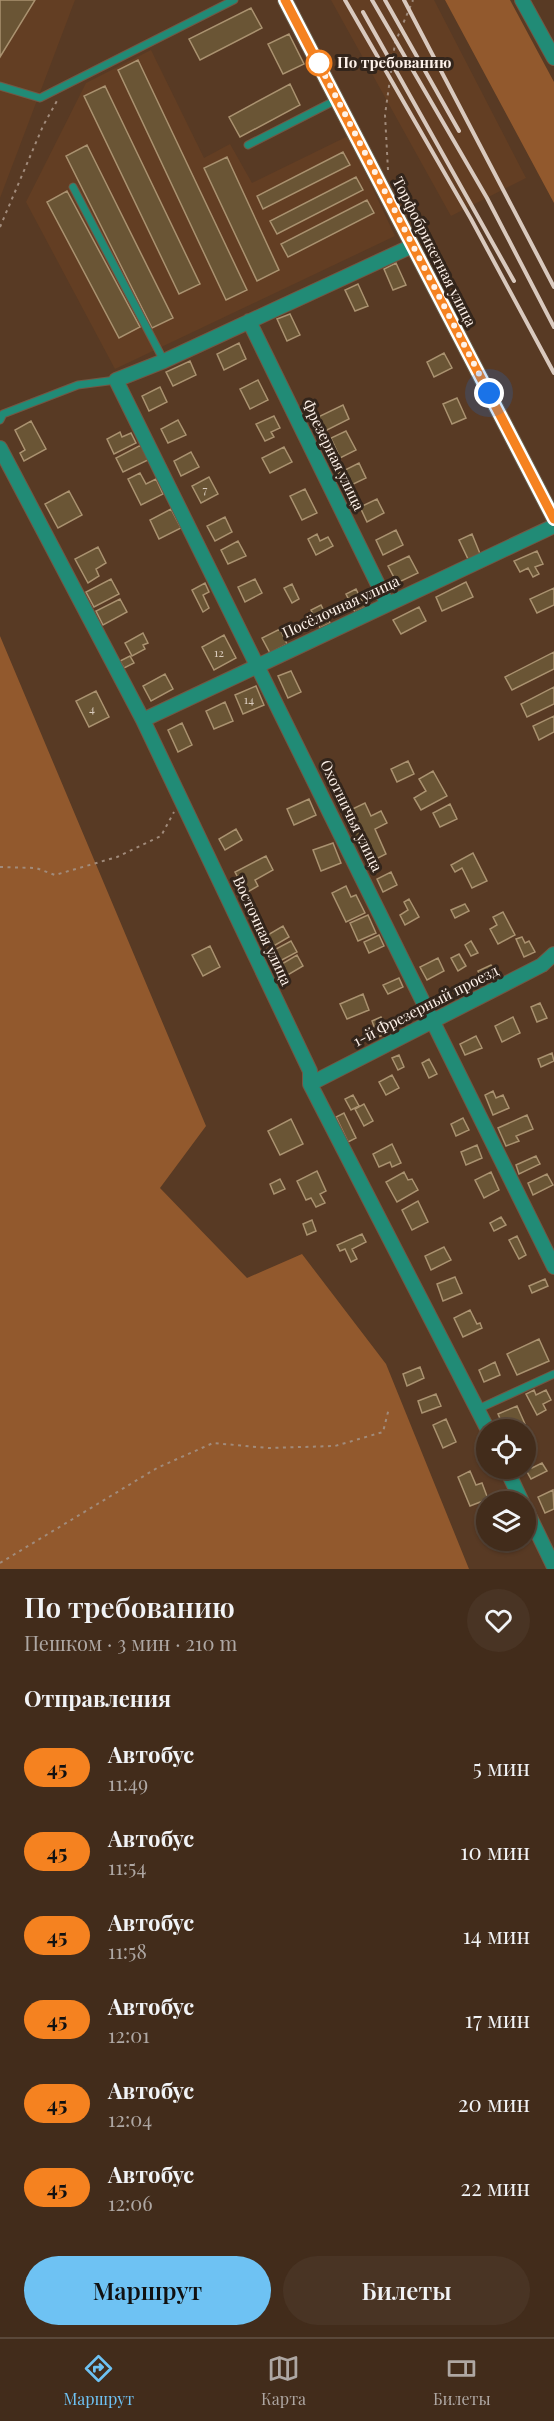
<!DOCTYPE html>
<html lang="ru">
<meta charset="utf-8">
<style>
body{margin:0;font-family:"Playfair Display",serif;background:#493424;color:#f1f3f6;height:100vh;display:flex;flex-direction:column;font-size:22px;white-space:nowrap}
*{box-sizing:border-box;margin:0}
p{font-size:20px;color:#aea7a3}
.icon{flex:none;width:33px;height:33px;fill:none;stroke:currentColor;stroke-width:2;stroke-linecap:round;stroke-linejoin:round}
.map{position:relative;height:1569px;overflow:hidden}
.drawer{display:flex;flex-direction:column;background:#422c1b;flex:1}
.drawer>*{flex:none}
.badge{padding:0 12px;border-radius:20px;font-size:21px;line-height:39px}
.buttons{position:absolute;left:476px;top:1419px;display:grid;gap:12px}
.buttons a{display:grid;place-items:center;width:60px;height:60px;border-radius:50%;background:#422c1b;box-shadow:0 2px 4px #0004,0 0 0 2px #5a483a;font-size:30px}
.you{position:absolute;width:30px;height:30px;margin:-15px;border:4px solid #fff;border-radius:50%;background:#1a73e8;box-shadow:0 0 0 9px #1a73e833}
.map>.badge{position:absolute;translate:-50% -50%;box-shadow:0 0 0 3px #fff}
h2{padding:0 24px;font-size:22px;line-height:54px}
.round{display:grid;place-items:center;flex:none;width:63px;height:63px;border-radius:32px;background:#493424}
.summary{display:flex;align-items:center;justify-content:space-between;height:102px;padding:0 24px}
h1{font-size:28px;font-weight:600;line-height:45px}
.primary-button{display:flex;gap:12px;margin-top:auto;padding:12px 24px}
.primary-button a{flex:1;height:69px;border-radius:36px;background:#6ec2f3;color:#111;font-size:24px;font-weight:600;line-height:69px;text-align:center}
.primary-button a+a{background:#493424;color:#f1f3f6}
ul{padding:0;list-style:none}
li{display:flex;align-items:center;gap:18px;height:84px;padding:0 24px}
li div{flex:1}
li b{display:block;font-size:22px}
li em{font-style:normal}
li .badge{min-width:66px;font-weight:700;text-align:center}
.dock{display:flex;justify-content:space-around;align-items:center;height:84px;border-top:2px solid #5a483a;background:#422c1b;font-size:16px;color:#aea7a3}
.dock a{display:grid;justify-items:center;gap:3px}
.dock .current{color:#6ec2f3}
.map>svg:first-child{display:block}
</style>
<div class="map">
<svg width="554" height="1569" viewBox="0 0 554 1569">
<rect width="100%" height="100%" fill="#583a24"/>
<path fill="#633e23" d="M0,0H75L0,198Z
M331,0H434L526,178L451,216Z
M151,50L204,158L230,144L252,183L348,136L395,236L115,369L26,202L86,83Z"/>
<path fill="#92592d" d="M445,0H510L554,82V203Z
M0,636L206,1126L160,1188L247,1278L302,1254L386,1364L469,1569H0Z"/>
<path fill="#6a5535" stroke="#aa9270" stroke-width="1.5" d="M0,0H35L0,57Z
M251,8L262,28L200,60L189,39Z
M289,34L304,64L283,74L268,44Z
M138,60L247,290L226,300L118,70Z
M290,84L300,105L240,137L229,117Z
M105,86L200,284L179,294L84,96Z
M87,145L173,318L152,328L66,156Z
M343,152L350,165L263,209L257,196Z
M227,157L279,270L257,281L204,168Z
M356,177L363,190L277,234L270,221Z
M67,191L140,327L119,338L47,202Z
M367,200L374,213L288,257L281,244Z
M396,263L406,285L393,290L384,269Z
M358,284L368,306L355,311L345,290Z
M290,314L300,335L287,341L277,319Z
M239,343L246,359L224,370L217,354Z
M444,353L452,368L434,377L427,362Z
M190,361L196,375L173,386L166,372Z
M258,380L268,400L250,409L240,389Z
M160,387L167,402L149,411L142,396Z
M457,398L466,418L452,424L443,404Z
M343,405L349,419L323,432L316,418Z
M274,416L280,428L271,432L274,437L265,441L256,424Z
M178,420L186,435L168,443L161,429Z
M31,421L46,449L24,461L20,453L25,450L15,430Z
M346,431L356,450L340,458L331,438Z
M120,432L122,437L131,433L136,443L114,454L107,439Z
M141,445L148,460L123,472L116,458Z
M284,447L292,462L270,473L262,458Z
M191,452L199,467L181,476L174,461Z
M359,463L366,478L345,488L337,474Z
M140,473L146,484L156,479L163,494L141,505L128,479Z
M209,477L218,494L201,503L192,486Z
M305,489L317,513L302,520L290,496Z
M69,491L82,515L58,528L45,504Z
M377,499L384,513L367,522L360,507Z
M171,509L181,528L159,539L150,520Z
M225,517L232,532L215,541L207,526Z
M396,530L403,545L383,555L376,540Z
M317,534L320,541L328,537L333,546L316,555L308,539Z
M472,534L481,556L469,561L459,540Z
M238,541L246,556L228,564L221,550Z
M98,547L106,563L96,569L99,576L88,583L75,559Z
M537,551L543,564L535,567L539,574L533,577L528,568L520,572L514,561Z
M409,556L418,573L397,583L388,566Z
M111,579L119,594L94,607L86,592Z
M255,579L262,593L245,602L238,587Z
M466,582L473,597L442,611L436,597Z
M205,583L209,592L203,595L209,608L203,612L192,590Z
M292,584L299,599L292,603L284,588Z
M554,588V605L537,613L530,599Z
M356,589L365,607L355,612L346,594Z
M120,599L127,612L103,625L96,611Z
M321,605L330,623L320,628L311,610Z
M419,607L426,621L401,634L393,620Z
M280,629L287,644L270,653L262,638Z
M143,633L148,643L143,645L145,649L132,656L125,643Z
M224,635L236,658L214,670L202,647Z
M554,652V669L512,690L505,677Z
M130,656L134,663L124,668L120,661Z
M291,671L301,692L288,698L278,676Z
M165,674L173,689L151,701L143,686Z
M256,686L264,705L243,714L235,695Z
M554,687V704L527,717L521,704Z
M96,691L109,717L89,727L76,701Z
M225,702L233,721L214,729L206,711Z
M554,716V732L539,740L533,726Z
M182,723L192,745L178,752L168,730Z
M408,761L414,774L397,782L391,769Z
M433,771L447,796L421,810L414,798L426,791L419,779Z
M309,799L316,815L294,825L287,809Z
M365,803L371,816L381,811L387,823L375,829L386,854L368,863L344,813Z
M450,804L457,819L440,827L433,813Z
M236,829L242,840L225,850L219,839Z
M333,843L341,863L321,871L313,850Z
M473,853L487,881L472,888L462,868L455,872L451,865Z
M266,856L273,870L255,880L258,886L246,893L235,872Z
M391,872L397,885L383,892L377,879Z
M346,886L351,897L356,895L365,913L346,922L332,893Z
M409,899L419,917L405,925L400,915L408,910L404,902Z
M465,904L469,911L455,918L451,910Z
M503,912L515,935L498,944L490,929L497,925L493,917Z
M368,915L376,933L358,941L350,923Z
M283,926L289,937L272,947L266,936Z
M379,935L384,946L369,953L364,942Z
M522,937L525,943L529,941L535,952L524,957L516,939Z
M291,941L297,952L280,961L274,950Z
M471,941L478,953L471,956L465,945Z
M210,946L220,967L203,976L192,955Z
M459,954L466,966L458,971L451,958Z
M297,955L303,966L286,976L280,965Z
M438,958L444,971L427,980L420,967Z
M491,965L496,975L483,981L478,971Z
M399,978L403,987L388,994L383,985Z
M363,994L369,1010L347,1019L340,1004Z
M540,1003L547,1018L537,1022L531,1007Z
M381,1017L388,1033L378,1037L372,1021Z
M513,1017L520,1033L502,1042L495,1026Z
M476,1036L482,1048L465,1055L460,1044Z
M552,1053L554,1061L541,1067L538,1059Z
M399,1055L404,1067L398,1070L392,1058Z
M429,1059L437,1074L429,1078L422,1063Z
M392,1075L399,1088L386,1095L379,1082Z
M493,1091L496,1098L503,1095L509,1108L493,1115L485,1095Z
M353,1095L359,1106L351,1110L345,1099Z
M364,1104L373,1121L364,1126L355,1109Z
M344,1113L356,1138L348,1142L336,1117Z
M527,1115L533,1129L516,1136L519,1141L506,1146L498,1128Z
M463,1118L469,1130L456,1136L451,1124Z
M291,1119L303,1144L280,1155L268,1131Z
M392,1144L401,1163L392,1167L390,1162L379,1167L373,1154Z
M477,1145L482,1158L466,1165L461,1152Z
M536,1156L540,1164L519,1174L516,1165Z
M317,1171L326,1191L320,1194L325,1203L316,1207L311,1198L306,1200L297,1181Z
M404,1172L408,1180L412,1179L418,1190L397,1202L386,1182Z
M491,1172L499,1190L484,1198L475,1180Z
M547,1174L553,1185L533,1195L528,1183Z
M280,1179L285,1189L274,1194L270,1184Z
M418,1201L428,1222L412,1230L402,1210Z
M501,1217L506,1225L494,1231L490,1223Z
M312,1220L316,1231L307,1235L303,1224Z
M362,1234L366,1242L352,1249L357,1259L351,1262L345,1249L340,1251L337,1245Z
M517,1236L526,1255L519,1259L509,1240Z
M444,1247L451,1260L431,1270L425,1256Z
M455,1277L462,1293L443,1301L437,1284Z
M545,1279L548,1286L532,1293L529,1286Z
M470,1310L477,1324L480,1323L482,1328L463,1337L454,1318Z
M539,1339L549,1361L517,1375L507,1354Z
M495,1362L500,1375L484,1382L479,1370Z
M420,1367L424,1378L407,1386L403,1374Z
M534,1390L536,1395L546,1390L551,1400L543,1404L546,1410L537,1415L526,1394Z
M436,1394L441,1406L422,1413L418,1401Z
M517,1406L525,1424L505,1430L498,1414Z
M446,1419L456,1442L443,1448L433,1425Z
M528,1461L532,1468L542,1463L547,1471L531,1479L525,1468V1462Z
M470,1471L476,1485L482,1483L488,1499L470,1506L458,1477Z
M553,1490L554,1509L545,1513L538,1497Z"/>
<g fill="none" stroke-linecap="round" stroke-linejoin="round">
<defs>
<path id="lane" d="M0,86L40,98L234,0
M248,145L338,99
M73,187L164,361
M0,420L3,414L78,385L116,380
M478,1409L554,1374"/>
<path id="street" d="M285,0L554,519
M522,0L554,58
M412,246L164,361L116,380L554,1267
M249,321L387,603
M0,448L143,720L310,1071V1084L488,1430
M143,720L554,526
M310,1084L542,965L554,954
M506,1468L522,1502
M525,1507L554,1567"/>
</defs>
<use href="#lane" stroke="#735744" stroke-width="9"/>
<use href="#street" stroke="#735744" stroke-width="16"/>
<path stroke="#a18b7b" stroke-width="2" stroke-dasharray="3 4.5" stroke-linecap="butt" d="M388,170L385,115L395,43L413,0
M0,227L43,126L58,99
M0,867L36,868L55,875L117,857L161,836L174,812
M0,1563L157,1468L213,1443L268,1448L335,1446L383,1432L389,1408"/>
<use href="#lane" stroke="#218b76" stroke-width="7"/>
<use href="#street" stroke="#218b76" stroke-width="14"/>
<path stroke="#d9c9be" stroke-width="4" d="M345,0L471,219L554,373
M372,0L487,198L554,327
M385,0L459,131
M404,0L554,287
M363,12L514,281"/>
</g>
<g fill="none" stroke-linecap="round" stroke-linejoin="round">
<defs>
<path id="line" d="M285,0L554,519"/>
</defs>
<use href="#line" stroke="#fff" stroke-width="14"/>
<use href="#line" stroke="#f58220" stroke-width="9"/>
<path stroke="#fef2ea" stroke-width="6" stroke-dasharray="0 10.8" d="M319,63L317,60L489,393"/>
</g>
<circle fill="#fff" stroke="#f58220" stroke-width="3" cx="319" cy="63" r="12"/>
<g text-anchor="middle" stroke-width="6" stroke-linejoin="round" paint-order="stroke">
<g font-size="12" fill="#d9cbbd">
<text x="205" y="494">7</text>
<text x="219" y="657">12</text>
<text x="249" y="704">14</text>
<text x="92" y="713">4</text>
</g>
<g font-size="15" font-weight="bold" fill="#fef2ea" stroke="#33251b" text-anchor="start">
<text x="337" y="68">По требованию</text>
</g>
<g font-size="15" fill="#fef2ea" stroke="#33251b">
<text transform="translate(434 252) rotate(63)" y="5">Торфобрикетная улица</text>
<text transform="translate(333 455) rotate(64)" y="5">Фрезерная улица</text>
<text transform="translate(341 607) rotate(-25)" y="5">Посёлочная улица</text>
<text transform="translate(351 816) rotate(64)" y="5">Охотничья улица</text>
<text transform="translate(262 931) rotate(65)" y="5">Восточная улица</text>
<text transform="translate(426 1006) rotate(-27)" y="5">1-й Фрезерный проезд</text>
</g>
</g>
</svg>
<div class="buttons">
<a><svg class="icon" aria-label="locate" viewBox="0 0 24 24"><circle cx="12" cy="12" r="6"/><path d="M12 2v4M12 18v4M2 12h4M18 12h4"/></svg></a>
<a><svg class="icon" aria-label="layers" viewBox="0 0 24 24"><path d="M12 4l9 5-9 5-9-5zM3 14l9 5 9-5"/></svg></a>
</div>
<div class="you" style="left:489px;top:393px"></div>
</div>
<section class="drawer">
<div class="summary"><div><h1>По требованию</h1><p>Пешком · 3 мин · 210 m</p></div><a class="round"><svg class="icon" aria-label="heart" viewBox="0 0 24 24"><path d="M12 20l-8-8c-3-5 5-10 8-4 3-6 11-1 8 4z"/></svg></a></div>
<h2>Отправления</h2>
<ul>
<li><span class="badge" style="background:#f58220;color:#111">45</span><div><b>Автобус</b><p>11:49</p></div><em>5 мин</em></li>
<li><span class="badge" style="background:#f58220;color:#111">45</span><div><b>Автобус</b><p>11:54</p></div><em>10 мин</em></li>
<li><span class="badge" style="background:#f58220;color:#111">45</span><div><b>Автобус</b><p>11:58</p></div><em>14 мин</em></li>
<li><span class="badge" style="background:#f58220;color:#111">45</span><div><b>Автобус</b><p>12:01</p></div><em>17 мин</em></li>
<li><span class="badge" style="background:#f58220;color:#111">45</span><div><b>Автобус</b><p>12:04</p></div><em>20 мин</em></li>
<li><span class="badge" style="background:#f58220;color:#111">45</span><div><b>Автобус</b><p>12:06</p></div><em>22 мин</em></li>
</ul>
<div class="primary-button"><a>Маршрут</a><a>Билеты</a></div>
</section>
<nav class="dock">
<a class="current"><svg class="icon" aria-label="directions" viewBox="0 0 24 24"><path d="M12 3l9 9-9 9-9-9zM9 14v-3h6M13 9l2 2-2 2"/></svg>Маршрут</a>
<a><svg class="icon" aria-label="map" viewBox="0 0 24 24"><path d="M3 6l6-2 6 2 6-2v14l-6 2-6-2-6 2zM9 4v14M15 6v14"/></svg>Карта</a>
<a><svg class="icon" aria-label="tickets" viewBox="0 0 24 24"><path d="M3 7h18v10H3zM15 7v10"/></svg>Билеты</a>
</nav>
